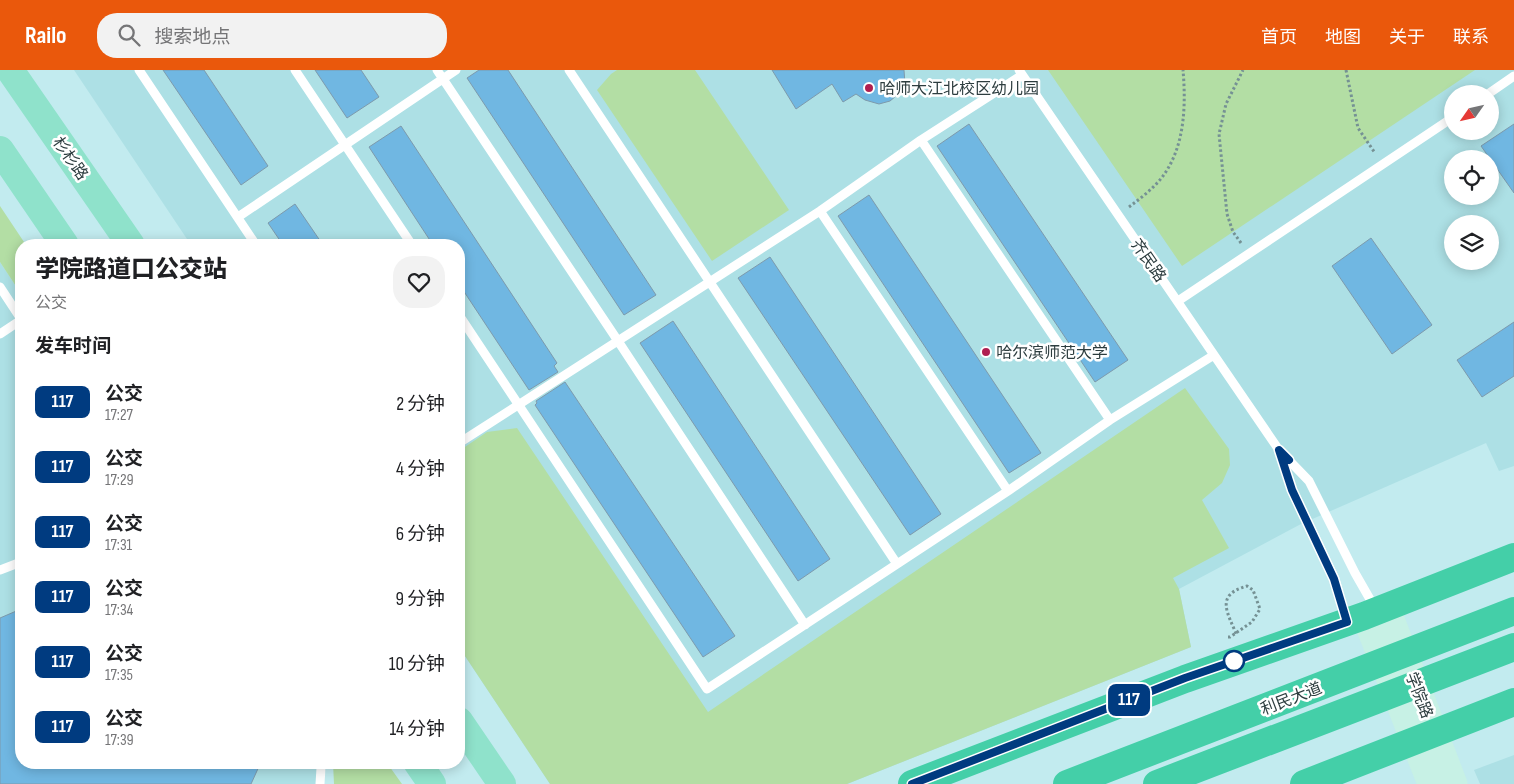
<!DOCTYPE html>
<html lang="zh">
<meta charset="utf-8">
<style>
body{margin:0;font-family:"Sofia Sans Condensed","Noto Sans SC",sans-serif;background:#f2f2f2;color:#202124;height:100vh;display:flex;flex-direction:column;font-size:19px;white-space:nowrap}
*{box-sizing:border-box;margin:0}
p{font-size:16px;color:#757577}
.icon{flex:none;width:28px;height:28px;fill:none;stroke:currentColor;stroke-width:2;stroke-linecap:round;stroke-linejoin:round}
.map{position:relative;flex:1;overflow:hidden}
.details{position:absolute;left:15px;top:169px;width:450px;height:530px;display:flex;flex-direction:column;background:#fff;border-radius:20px;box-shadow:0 2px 12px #0003}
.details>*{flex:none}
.badge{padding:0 10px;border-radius:8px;font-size:18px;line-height:32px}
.needle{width:32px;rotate:236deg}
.controls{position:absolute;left:1444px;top:15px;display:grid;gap:10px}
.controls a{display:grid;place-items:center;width:55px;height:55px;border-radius:50%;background:#fff;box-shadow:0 2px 12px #0003;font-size:25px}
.map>.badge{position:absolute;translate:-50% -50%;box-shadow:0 0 0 2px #fff}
h2{padding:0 20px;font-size:19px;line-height:45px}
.round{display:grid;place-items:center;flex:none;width:52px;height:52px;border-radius:20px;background:#f2f2f2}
.headline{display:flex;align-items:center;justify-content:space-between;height:85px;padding:0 20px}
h1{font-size:24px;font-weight:800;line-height:38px}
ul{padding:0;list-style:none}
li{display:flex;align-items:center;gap:15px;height:65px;padding:0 20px}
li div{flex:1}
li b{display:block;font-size:19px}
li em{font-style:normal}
li .badge{min-width:55px;font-weight:700;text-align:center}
header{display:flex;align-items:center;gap:30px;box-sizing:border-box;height:70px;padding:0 25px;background:#ea580c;color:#fff}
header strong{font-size:24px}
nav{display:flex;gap:28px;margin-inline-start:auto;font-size:18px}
.search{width:350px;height:45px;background:#f2f2f2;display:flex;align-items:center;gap:12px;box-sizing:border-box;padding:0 18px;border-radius:20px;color:#757577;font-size:19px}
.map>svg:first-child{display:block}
</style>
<header>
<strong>Railo</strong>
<div class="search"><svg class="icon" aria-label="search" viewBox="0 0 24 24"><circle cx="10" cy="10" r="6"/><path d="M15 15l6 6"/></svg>搜索地点</div>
<nav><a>首页</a><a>地图</a><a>关于</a><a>联系</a></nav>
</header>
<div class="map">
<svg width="1514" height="714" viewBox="0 0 1514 714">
<rect width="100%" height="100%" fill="#c2ebef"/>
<path fill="#ade0e5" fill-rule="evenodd" d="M74,0H1514V396L1499,401L1486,373L1301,454L1179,519L1191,577L847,714H550L459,577V175H191ZM1452,24H1490V61H1452ZM1452,89H1490V126H1452ZM1452,154H1490V191H1452Z
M0,192L21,224V692L326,693L324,714H0Z
M1514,685V714H1480L1474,700Z"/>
<path fill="#b3dea4" d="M617,0H695L789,140L712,191L597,20L611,4Z
M1048,0H1475L1182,196Z
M0,136L26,175H21V224L0,192Z
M1185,318L1229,379L1230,395L1222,413L1202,430L1229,478L1173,508L1179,519L1191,577L847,714H550L459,577V381L487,362L517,358L708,642Z
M333,693H387L402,714H334Z"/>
<path fill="#70b7e2" stroke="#7d9aac" d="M163,0H204L268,96L241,115Z
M315,0H361L379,27L347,48Z
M479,0H508L656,225L624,245L467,8Z
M772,0H904L905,14L901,22L890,31L879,34L865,30L856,24L843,32L832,14L796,39Z
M969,54L1128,290L1095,312L937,76Z
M1514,54V123L1481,76Z
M401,56L557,293L554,296L558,302L529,320L459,214V175H433L369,77Z
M869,125L1041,383L1009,403L838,146Z
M295,134L323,175H283L268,153Z
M1371,168L1432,255L1392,284L1332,196Z
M770,187L941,444L910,465L738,208Z
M673,251L830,489L798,511L640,273Z
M1514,252V306L1482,327L1457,290Z
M565,312L735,566L703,587L535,335L537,333L536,331Z
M21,539V692H261L251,714H0V548Z"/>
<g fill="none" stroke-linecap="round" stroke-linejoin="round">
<path stroke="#759194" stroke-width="3" stroke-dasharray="2.5 2.5" stroke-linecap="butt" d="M1346,0L1358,58L1375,83
M1129,137C1141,128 1154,118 1163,106C1185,76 1186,35 1183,0
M1241,173L1233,162L1227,144L1219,64L1226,34L1243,0
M1228,567H1230L1252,552L1260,539L1253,520L1247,516C1214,525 1228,543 1237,566"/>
<path stroke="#fff" stroke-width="9" d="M139,0L256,175
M295,0L412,175
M437,0L618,271L805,555
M569,0L897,494
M1019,0L1279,380L1309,411L1355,503L1375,538
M1488,24L1514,6
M921,70L1110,350
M820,141L1008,421
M238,147L456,0
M0,217L21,249
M1178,231L1452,48
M459,245L707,619L1008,421L1110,350L1214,285
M0,264L21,250
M459,373L820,141L921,70L1022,5
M1280,382L1292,419L1335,509L1346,549
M0,500L21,492
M319,692L321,698L320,714"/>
<path stroke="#c7f1e5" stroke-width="25" d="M1387,536L1455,714
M1364,546L1430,714"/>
<path stroke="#8fe2cb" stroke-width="28" d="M10,0L131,175
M0,80L65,175
M459,651L502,714
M417,692L432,714"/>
<path stroke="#44cfa8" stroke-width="28" d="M912,714L1185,609L1364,546L1514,487
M1067,714L1514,541
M1157,714L1514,577
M1304,714L1514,632"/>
</g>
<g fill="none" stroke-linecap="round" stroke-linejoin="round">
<defs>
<path id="line" d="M912,714L1185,608L1347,552L1334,509L1292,420L1279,380L1289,390"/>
</defs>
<use href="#line" stroke="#fff" stroke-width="11"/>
<use href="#line" stroke="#003b80" stroke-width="8"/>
</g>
<g fill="#af1e51" stroke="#fff" stroke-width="2">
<circle cx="869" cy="18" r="5"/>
<circle cx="986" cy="282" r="5"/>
</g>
<circle fill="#fff" stroke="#003b80" stroke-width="2.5" cx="1234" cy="591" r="10"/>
<g text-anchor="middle" stroke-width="5" stroke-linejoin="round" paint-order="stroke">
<g font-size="16" fill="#2d3d3f" stroke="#fff" text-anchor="start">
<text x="879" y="24">哈师大江北校区幼儿园</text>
<text x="996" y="288">哈尔滨师范大学</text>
</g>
<g font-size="16" fill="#2d3d3f" stroke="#fff">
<text transform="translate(71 88) rotate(55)" y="6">杉杉路</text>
<text transform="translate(1149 190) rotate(55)" y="6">齐民路</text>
<text transform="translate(1420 625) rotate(69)" y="6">学院路</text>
<text transform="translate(1291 628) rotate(-21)" y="6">利民大道</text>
</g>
</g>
</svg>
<div class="controls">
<a><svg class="needle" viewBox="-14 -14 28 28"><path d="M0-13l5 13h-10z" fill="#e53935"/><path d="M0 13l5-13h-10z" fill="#757577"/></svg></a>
<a><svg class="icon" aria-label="locate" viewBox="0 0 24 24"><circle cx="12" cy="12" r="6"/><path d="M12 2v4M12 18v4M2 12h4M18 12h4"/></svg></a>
<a><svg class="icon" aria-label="layers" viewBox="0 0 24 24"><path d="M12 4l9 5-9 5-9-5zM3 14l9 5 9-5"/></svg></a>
</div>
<b class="badge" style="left:1129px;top:630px;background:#003b80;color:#fff">117</b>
<section class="details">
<div class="headline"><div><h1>学院路道口公交站</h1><p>公交</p></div><a class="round"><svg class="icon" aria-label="heart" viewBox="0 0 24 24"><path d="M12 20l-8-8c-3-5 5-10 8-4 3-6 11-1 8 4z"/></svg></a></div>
<h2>发车时间</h2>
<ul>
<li><span class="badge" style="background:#003b80;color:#fff">117</span><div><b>公交</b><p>17:27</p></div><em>2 分钟</em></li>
<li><span class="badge" style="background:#003b80;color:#fff">117</span><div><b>公交</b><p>17:29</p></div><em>4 分钟</em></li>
<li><span class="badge" style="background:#003b80;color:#fff">117</span><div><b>公交</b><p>17:31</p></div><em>6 分钟</em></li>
<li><span class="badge" style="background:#003b80;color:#fff">117</span><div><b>公交</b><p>17:34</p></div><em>9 分钟</em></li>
<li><span class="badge" style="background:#003b80;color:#fff">117</span><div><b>公交</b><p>17:35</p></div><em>10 分钟</em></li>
<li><span class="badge" style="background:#003b80;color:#fff">117</span><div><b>公交</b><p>17:39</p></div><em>14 分钟</em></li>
</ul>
</section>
</div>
